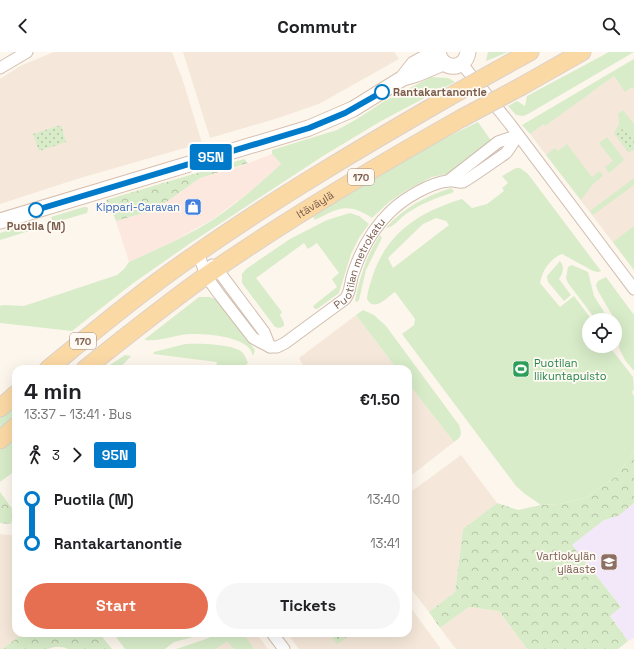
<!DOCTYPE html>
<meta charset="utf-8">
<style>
body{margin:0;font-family:"Space Grotesk",sans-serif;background:#f6f6f6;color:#202124;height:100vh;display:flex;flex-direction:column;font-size:15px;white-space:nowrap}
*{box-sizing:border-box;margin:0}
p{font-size:13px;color:#757577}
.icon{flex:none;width:22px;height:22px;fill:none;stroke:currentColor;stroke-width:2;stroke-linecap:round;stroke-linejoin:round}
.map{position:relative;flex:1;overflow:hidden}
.details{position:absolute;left:12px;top:313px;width:400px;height:272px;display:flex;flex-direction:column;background:#fff;border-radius:12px;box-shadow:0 4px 16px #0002}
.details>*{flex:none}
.badge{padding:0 8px;border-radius:3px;font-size:14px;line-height:26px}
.controls{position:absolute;left:582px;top:261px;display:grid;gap:8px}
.controls a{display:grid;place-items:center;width:40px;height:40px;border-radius:50%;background:#fff;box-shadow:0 4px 16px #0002;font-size:20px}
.map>.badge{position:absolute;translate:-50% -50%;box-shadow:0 0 0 2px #fff}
.legs{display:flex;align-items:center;gap:6px;height:44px;padding:0 12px;font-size:13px}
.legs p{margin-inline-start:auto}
.headline{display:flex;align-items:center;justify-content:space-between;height:68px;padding:0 12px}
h1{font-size:22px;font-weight:700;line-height:30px}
.button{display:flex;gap:8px;margin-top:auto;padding:8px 12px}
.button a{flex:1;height:46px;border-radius:24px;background:#e76f51;color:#fff;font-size:16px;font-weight:700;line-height:46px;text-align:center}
.button a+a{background:#f6f6f6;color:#202124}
ul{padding:0 12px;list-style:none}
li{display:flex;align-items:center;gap:14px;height:44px;font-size:15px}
li i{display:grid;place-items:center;width:6px;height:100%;margin:0 5px;background:currentColor}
li i::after{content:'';width:10px;height:10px;margin:-5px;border:3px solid;border-radius:50%;background:#fff}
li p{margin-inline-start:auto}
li:first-child i{background:linear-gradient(#0000 50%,currentColor 0)}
li:last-child i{background:linear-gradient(currentColor 50%,#0000 0)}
header{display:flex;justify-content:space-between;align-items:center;height:52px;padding:0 12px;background:#fff;font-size:18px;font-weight:700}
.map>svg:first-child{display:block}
</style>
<header><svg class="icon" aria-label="back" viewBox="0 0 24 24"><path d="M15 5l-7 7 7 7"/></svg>Commutr<svg class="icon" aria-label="search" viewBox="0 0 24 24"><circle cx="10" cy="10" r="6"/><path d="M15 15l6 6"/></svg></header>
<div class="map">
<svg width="634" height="597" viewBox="0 0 634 597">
<defs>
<pattern id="forest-crowns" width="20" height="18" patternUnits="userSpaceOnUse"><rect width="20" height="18" fill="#d8ecc9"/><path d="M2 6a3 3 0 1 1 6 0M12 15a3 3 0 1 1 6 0" fill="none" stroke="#b4c2a5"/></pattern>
<pattern id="park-dots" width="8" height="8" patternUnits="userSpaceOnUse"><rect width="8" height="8" fill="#d8ecc9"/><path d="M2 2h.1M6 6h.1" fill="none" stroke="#b4c2a5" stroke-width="1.8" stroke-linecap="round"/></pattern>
</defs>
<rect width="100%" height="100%" fill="#fdf6ec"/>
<path fill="#f5e8da" d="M54,0H172L183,29L202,91L77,127L0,152V27L20,14Z
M183,0H394L399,7L319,52L275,67L210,86Z
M634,18V218L530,82L544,72L545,73L614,24L617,29Z
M356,263L397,317H305L299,306Z
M408,331L454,390L408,426Z
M461,403L497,451L463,477L455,540L429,560L408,533V442Z
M0,482L16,484V581H24L2,597H0Z
M408,552L441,597H299L287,581H408Z
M469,555L499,559L527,597H456L440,576Z
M218,581H256L268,597H196Z"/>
<path fill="#fde8e0" d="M272,102L281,112L256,135L213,167L174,189L129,210L116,169L147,160L165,151L200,126L241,114Z"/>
<path fill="#f3e8fa" d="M634,451V586L628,589L610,563L621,555L572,493L604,468L618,464Z"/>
<path fill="#d8ecc9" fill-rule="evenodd" d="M488,0H508L486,9Z
M609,0H634L528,62L523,64L516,63L508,54L517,49L525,54L527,44Z
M634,7V35L633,36L632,35L625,40L614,24L545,74L544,72L530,82L522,73Z
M431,25L448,26L455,30L381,69L323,104L192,190L132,232L72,279L0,271V254L3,253L24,254L117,223L124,217L129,210C157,197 188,184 214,167C238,150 260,132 281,112L272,102V98L337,78L357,67L383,50Z
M623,58L634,72V89L624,76L615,83L614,81L619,72L618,62Z
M478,70L492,90L451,121L432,125L407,138L389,150L372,166C347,150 339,156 315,168L312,163L437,90Z
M607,85L623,106L624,108L609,121L605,115L613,109L599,91Z
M567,92L592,125L600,119L603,124L593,132L581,148L546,103L555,96L558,99Z
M516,116H520L528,122L601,219L598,220L593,219L562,202C551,206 542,218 540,231L560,255L574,244L592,268H589V294H609L633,325L634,337L632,340L634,344V397L631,404L614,426L585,446L559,452L541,453L525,442L516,434L402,282L414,273L415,267L395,240C387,245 374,261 367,247C367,240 370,233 372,226C386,181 419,160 462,147L472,156L487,152L504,139L502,136L508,131L502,124ZM436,166L446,169L449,173L393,216L388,206L391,203L423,172Z
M634,126V133L593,163L590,159Z
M451,136L454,139L452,141C435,146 420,152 406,162C400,166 393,176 386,176C403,156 426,144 451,136Z
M84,155H87L88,157L87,161L53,171L51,165Z
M350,161L359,164L369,172L359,186L351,202L339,241L317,257H315L313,254L337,235L332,227L339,221L317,191L308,197L304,191L256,226L282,260L280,263L284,271V274L280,276L275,275L242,231V222L246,217L290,187L327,168Z
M27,172L29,179L0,188V181Z
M634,174V218L613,190Z
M380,183L382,186L366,218L359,248L357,250L355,249C360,225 366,204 380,183Z
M560,209C565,215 563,221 559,227L571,243L564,249L548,230L547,224Z
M572,213L588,220L594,244L609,268H596L568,231L566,226L568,215Z
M606,225L634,263V319L625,308L619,296L620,284L619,275L598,239L596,233L598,229Z
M199,245H210L217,248L255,298L253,304C252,302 251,298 249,296C238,284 206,282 192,282C176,282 161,290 145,288V287Z
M363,258L374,263L386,274L459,373C462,382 462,385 454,390L408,331V317H397L356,263Z
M185,292C198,291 228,292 239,298C244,300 246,306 248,311C240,319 229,317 219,317L216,315L217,310L153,302L154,300Z
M125,303L131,304L119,317H104Z
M16,351V365L0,378V365Z
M16,384V418L0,430V398Z
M113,581H204L197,584L174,590L165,597H125Z
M218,581H243L254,597H234L227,589L216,597H176L206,587Z"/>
<path fill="url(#forest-crowns)" d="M244,107L248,111L200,126L165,151L147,160L116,169L114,164L109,159L106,148Z
M634,397V451L618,464L604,468L572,493L621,555L610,564L628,589L618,597H527L499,559L469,555L440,576L429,560L455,540L463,477L497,451L518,458L541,453L559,452L585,446L614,426L631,404Z
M0,440L16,462L13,465L11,472L0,471Z
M24,581H99L112,597H68C61,594 55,594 48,597H2Z"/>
<path fill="url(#park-dots)" d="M61,73L66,90L39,99L33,82Z
M624,76L634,89V97L629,101L615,83Z
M329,581H353L337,592Z"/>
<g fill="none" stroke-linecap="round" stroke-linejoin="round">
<defs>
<g id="minor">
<path d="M462,12L510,72L634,237"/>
<path d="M0,16L27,0"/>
<path d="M448,129L498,90L518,83"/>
<path id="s1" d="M198,200L206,224L219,242L253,286L270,295H277L285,291L345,247C351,240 350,230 353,222C361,197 373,176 392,158C405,146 430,131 448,129C453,128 459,131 463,130C466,129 503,103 506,101C510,96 514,89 518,83"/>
<path d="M212,213L217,217L264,280L270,295"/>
<path d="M272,581L284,597"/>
</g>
<path id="secondary" d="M438,0C442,19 465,19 468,0
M403,26L414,12L436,0
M0,169L309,76L353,57L403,26L417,22L443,11"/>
<g id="primary">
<path d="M508,12L530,0"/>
<path d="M522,34L582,0"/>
<path d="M48,317C97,277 146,236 199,200C279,144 364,94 449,45"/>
<path id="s2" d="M85,317C125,285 165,253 207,223C289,166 375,115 462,66"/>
<path d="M0,356L16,342"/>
<path d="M0,388L16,374"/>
</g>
</defs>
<use href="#minor" stroke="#d1beb0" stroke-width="13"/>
<use href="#secondary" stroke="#d6c0b0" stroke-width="17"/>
<use href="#primary" stroke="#dad1cd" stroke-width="19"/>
<use href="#minor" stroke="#fff" stroke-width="11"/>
<use href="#secondary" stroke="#fff" stroke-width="15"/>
<use href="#primary" stroke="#fbd9a5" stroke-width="17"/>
<defs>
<path id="primary-bridge" d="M449,45L508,12
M462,66L522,34"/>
</defs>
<use href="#primary-bridge" stroke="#dad1cd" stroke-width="19" stroke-linecap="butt"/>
<use href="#primary-bridge" stroke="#fbd9a5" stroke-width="17"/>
</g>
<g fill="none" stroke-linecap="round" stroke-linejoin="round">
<defs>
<path id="line-1" d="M36,158L309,76L345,61L382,40"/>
</defs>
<use href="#line-1" stroke="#fff" stroke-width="9"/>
<use href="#line-1" stroke="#007ac9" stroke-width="6"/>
</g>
<defs>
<symbol id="shop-square" viewBox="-11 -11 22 22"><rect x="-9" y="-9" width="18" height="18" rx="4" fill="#3f7fe0" stroke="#fffaf3"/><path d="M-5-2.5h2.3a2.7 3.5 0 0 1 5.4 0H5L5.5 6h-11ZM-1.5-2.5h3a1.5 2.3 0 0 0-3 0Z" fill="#fff"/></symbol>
<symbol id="stadium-square" viewBox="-11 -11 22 22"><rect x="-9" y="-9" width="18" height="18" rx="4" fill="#2e9e5b" stroke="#fffaf3"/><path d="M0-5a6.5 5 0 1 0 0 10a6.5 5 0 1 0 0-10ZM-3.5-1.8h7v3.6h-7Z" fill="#fff"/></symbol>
<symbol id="school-square" viewBox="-11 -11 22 22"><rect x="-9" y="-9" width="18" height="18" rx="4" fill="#8d6e63" stroke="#fffaf3"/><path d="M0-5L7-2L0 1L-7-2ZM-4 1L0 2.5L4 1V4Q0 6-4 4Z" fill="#fff"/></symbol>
</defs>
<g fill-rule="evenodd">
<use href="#shop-square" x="183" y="145" width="20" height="20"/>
<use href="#stadium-square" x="511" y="307" width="20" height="20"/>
<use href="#school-square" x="599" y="500" width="20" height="20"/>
</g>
<g fill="#fff" stroke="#007ac9" stroke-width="2">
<circle cx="382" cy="40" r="7"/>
<circle cx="36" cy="158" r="7"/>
</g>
<g text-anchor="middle" stroke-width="3.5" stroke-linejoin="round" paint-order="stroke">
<g fill="#fffaf3" stroke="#a28b7f" stroke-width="1">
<rect x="348" y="117" width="26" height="16" rx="3"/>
<rect x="70" y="281" width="26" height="16" rx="3"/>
</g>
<g font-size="10" font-weight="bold" fill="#7a5c4d">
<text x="361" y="129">170</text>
<text x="83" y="293">170</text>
</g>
<g font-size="11" font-weight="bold" fill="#7a5c4d" stroke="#fffaf3" text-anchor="start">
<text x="393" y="44">Rantakartanontie</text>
<text x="36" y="178" text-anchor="middle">Puotila (M)</text>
</g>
<g font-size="11" fill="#7a5c4d" stroke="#fffaf3">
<text dy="4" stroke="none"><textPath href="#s2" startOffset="283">Itäväylä</textPath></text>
<text dy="4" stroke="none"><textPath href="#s1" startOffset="251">Puotilan metrokatu</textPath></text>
</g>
<g font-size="11" fill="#366cbe" stroke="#fffaf3" text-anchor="end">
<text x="180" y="159">Kippari-Caravan</text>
</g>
<g font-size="11" fill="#27864d" stroke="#fffaf3" text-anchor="start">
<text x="534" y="315">Puotilan<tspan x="534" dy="13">liikuntapuisto</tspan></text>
</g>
<g font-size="11" fill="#785e54" stroke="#fffaf3" text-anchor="end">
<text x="596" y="508">Vartiokylän<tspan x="596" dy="13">yläaste</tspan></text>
</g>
</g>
</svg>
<div class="controls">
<a><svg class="icon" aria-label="locate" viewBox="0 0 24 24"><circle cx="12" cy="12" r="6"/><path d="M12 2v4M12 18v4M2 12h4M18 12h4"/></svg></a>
</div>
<b class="badge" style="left:211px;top:105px;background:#007ac9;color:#fff">95N</b>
<section class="details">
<div class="headline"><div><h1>4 min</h1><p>13:37 – 13:41 · Bus</p></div><b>€1.50</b></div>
<div class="legs"><svg class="icon" aria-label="walk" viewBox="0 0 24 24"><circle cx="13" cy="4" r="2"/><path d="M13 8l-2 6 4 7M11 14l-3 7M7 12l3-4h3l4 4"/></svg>3<svg class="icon" aria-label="forward" viewBox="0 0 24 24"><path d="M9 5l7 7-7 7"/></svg><b class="badge" style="background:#007ac9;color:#fff">95N</b></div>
<ul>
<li><i style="color:#007ac9"></i><b>Puotila (M)</b><p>13:40</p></li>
<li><i style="color:#007ac9"></i><b>Rantakartanontie</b><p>13:41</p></li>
</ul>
<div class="button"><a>Start</a><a>Tickets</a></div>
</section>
</div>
